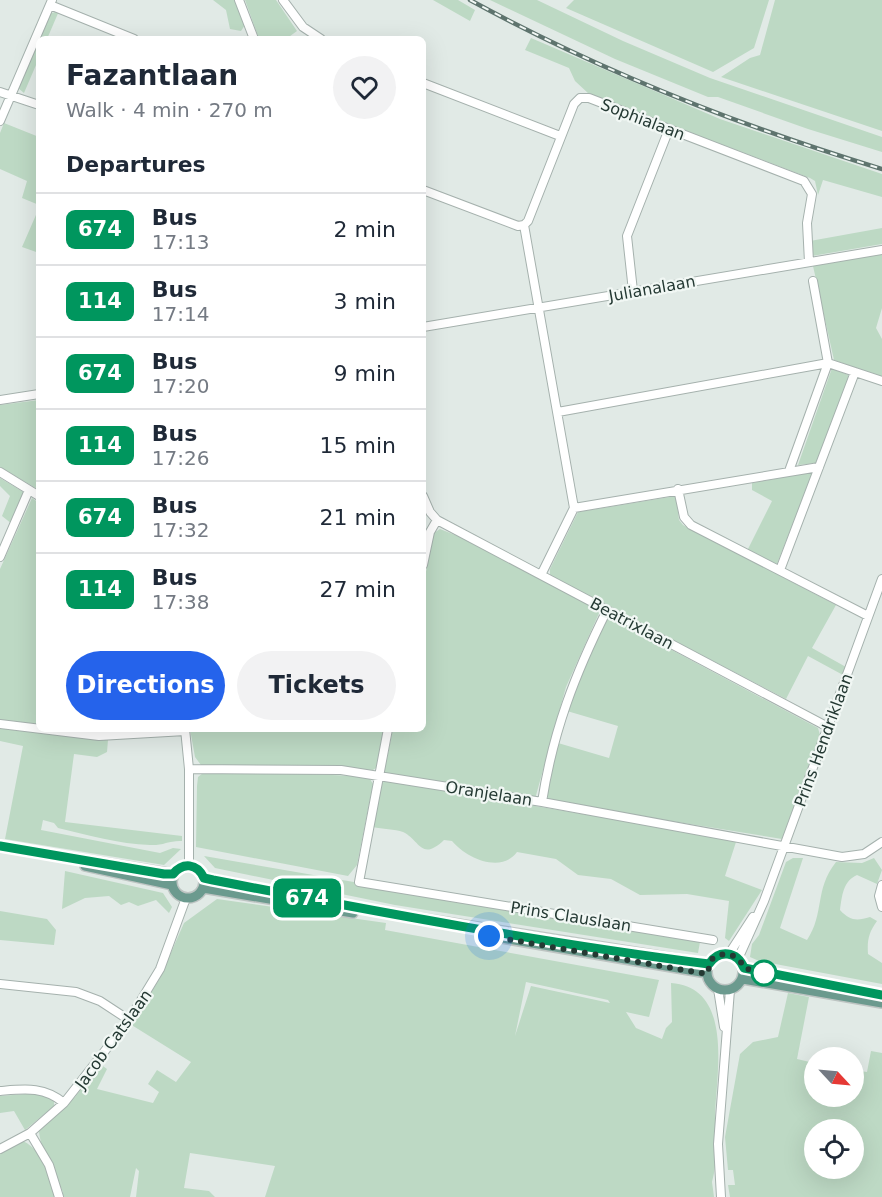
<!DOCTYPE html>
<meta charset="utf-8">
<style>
body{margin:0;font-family:"DejaVu Sans",sans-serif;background:#f2f2f3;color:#1f2937;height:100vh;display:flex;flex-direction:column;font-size:22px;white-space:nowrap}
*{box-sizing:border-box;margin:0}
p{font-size:20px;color:#747a83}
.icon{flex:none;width:33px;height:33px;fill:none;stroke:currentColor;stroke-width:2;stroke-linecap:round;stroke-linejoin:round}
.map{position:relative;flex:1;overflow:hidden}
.details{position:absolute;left:36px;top:36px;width:390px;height:696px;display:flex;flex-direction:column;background:#fff;border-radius:9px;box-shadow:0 6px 24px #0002}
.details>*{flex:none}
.badge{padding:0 12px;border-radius:9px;font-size:21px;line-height:39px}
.needle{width:39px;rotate:116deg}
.buttons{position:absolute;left:804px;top:1047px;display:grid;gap:12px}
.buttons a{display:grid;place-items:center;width:60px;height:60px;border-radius:50%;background:#fff;box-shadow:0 6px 24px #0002;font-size:30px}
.you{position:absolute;width:30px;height:30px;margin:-15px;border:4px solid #fff;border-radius:50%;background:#1a73e8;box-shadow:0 0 0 9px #1a73e833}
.map>.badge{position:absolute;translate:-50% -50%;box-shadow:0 0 0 3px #fff}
h2{padding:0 30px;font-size:22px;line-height:54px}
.round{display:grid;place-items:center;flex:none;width:63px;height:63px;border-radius:32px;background:#f2f2f3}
.headline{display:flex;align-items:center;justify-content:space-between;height:102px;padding:0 30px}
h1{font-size:28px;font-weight:600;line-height:45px}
.primary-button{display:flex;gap:12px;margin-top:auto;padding:12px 30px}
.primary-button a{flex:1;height:69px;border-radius:36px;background:#2563eb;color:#fff;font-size:24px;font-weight:600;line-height:69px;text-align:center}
.primary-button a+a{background:#f2f2f3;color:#1f2937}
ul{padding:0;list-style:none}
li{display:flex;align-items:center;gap:18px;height:72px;padding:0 30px;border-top:2px solid #e0e1e3}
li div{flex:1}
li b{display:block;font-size:22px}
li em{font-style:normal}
li .badge{min-width:66px;font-weight:700;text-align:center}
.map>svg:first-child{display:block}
</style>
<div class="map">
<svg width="882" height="1197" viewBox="0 0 882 1197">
<rect width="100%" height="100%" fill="#e1eae6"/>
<path fill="#bdd9c4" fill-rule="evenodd" d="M213,0H235L245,25L241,31L230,29L226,10Z
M245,0H276L297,31L286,39H259Z
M433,0H458L475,10L470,21Z
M490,0H537L623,41L710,78L882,137V152L808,129L718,97H708L615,59Z
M574,0H769L754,48L713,72L566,8Z
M775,0H882V131L721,77L750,58L760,55Z
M59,11L47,39H39V58L24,93L18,88L48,14Z
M531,38L720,119L882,174V197L823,180L818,195L815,181L810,178L589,94L575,81L569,68L525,50Z
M4,123L39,137V205L22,198L27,181L0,169V133Z
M39,208V253L22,247Z
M882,228V244L812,256L810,241Z
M882,254V308L876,328L882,339V377L834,360L813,266Z
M832,368L848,375L849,379L816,463L798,465Z
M39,400V490L0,467V405Z
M813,472L777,564L747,551L772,501L752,490V483Z
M0,478L25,493L12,524L2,516L10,496L0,486Z
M676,496L679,520L683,525L836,605L812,648L846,667L843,675L808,656L786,699L550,576V569L578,512Z
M32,498L39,503V727L0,721V569Z
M440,529L460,537L600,611L566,687L535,799L384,773L393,729H423V586L434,533Z
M610,617L818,728L820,735L782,839L548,801L547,790L558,743L609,758L618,726L567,711C576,687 593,633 610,617Z
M0,728L108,740L107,752L97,757L74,754L65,822L182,836V841C170,840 162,846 150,845C119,844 88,835 58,828L54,823L43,820L41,830L160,853L173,848L181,849L164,865L5,839L23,746L0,741Z
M190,729H385L376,768L373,770L201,765L195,757Z
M203,773L309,774L355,776L370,779L373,784L357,865L348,876L196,847L197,786L198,777Z
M385,781L714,836L736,842L725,876L762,890L729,941L725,938L729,901L687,894L640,895L611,879L578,875L556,859L517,852C501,874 466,858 452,841L444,840C421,862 420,840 403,832C395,829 382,829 373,827L382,783Z
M204,856L700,942L698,953L395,905L215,868Z
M803,858L780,928L807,940C825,913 814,890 836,862L862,863L874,858L882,870L877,884L857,875C843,881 842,896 840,910C850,921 857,921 870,917L877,921C869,932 867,940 868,954L882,963V984L759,961L750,957L752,944L759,935L786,862L793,858Z
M65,871L163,893L172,907L169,913L156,900L138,906L129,902L121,905L109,896L85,898L62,909Z
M217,899L386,923L385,930L659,980L649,1017L626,1012L636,1028L662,1039L666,1028L672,1022L671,983C733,987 717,1071 715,1114C715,1136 718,1161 712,1182L714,1197H265L275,1166L190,1153L184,1188L209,1191L215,1197H136L139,1171L136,1168L130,1197H62L63,1192C56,1175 39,1147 39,1130L75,1097L100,1064L107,1069L97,1089L153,1103L159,1092L148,1084L157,1070L176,1082L191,1062L130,1024L159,980L184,923ZM526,982L608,1000L610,1003L531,986L515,1036Z
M0,911L47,919L56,930L54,945L0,940Z
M788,993L809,997L797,1059L814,1063V1096H854V1070L867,1072L871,1051L882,1053V1197H730L728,1185H735L733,1170H728L725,1137L740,1054L753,1042L778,1037ZM814,1130H854V1168H814Z
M38,1093L49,1095L54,1101V1106L25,1130L14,1111L0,1113V1096Z
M23,1141C46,1153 49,1174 56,1197H0V1153Z"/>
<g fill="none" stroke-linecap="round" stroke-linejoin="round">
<defs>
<path id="minor" d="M239,0L254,39
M283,0L303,27L321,39
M50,5L134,39
M423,83L560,136
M0,92L39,105
M0,121L52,0
M423,190L518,226L524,225
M813,281L828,363L882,381
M633,291L627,236L669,129
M423,327L882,250
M0,400L39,394
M558,412L828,363
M789,471L828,363
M0,472L39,496
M678,489L684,517L691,525L868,616
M423,496L430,512L437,520L828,727
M574,508L819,467
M0,557L29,490
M423,565L430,532L437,520
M780,570L855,372
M541,575L574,508L524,225L528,221L574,104L580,98H589L804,181L812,194L807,223L809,262
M0,724L99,736L185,731
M185,729L189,769V865
M388,729L359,882L713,940
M189,769L341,770L542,802L842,857L864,854L882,842
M542,802C553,731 575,674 607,610
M882,885L879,896L882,907
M729,954L753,917
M738,959L764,901L882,579
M0,984L76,992L100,1001L129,1020
M718,989L724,1027
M0,1091C24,1089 44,1086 64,1103
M30,1133L49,1165L59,1197
M0,1149L30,1133L64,1103L129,1020L160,969L186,898
M721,1197L718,1144L730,990"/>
<path id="major" d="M0,846L173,874
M172 882a16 16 0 1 1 32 0a16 16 0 1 1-32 0Z
M85,866L172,885
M204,878L382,912L709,964
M203,888L353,913
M496,937L707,973
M707 972a18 18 0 1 1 36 0a18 18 0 1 1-36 0Z
M744,968L882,995
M743,979L882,1003"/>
</defs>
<use href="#minor" stroke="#a5b1ad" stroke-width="10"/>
<use href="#major" stroke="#bdc4c2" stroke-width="12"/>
<use href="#minor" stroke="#fff" stroke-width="8"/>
<use href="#major" stroke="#6b9a8e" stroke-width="9"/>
<defs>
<path id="rail" d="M470,0C600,71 740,126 882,169"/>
</defs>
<use href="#rail" stroke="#5e746e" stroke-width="4.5"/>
<use href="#rail" stroke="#f1f7f4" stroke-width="2" stroke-dasharray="7" stroke-linecap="butt"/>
</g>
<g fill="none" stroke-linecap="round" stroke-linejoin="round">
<defs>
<path id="line" d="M0,846L164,874H173C183,862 197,863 204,878L213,880C378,912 543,943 709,964C719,949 737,951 744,968L882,995"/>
</defs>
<use href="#line" stroke="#fff" stroke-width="14"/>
<use href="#line" stroke="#00965e" stroke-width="9"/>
<path stroke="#243933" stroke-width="6" stroke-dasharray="0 10.8" d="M489,936L707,974L712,959C725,950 738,954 744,968L764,973"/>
</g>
<circle fill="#fff" stroke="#00965e" stroke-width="3" cx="764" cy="973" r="12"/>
<g text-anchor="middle" stroke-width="4.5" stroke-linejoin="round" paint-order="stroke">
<g font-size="16" fill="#243933" stroke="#f1f7f4">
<text transform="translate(643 119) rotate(21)" y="6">Sophialaan</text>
<text transform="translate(652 288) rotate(-10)" y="6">Julianalaan</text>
<text transform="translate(632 623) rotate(28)" y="6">Beatrixlaan</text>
<text transform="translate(823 740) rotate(-70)" y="6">Prins Hendriklaan</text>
<text transform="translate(489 793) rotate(9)" y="6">Oranjelaan</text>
<text transform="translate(571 916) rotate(9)" y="6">Prins Clauslaan</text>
<text transform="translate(113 1039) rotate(-54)" y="6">Jacob Catslaan</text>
</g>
</g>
</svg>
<div class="buttons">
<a><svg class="needle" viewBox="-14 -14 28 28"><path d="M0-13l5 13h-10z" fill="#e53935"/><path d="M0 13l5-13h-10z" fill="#747a83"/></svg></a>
<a><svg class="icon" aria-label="locate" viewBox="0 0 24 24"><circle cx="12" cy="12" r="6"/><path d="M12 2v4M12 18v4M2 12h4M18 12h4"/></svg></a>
</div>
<div class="you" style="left:489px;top:936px"></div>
<b class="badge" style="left:307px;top:898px;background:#00965e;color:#fff">674</b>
<section class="details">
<div class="headline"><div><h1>Fazantlaan</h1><p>Walk · 4 min · 270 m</p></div><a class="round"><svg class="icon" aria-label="heart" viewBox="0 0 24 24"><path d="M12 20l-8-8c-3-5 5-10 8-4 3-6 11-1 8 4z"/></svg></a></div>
<h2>Departures</h2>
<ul>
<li><span class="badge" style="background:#00965e;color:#fff">674</span><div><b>Bus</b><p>17:13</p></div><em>2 min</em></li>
<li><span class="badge" style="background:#00965e;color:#fff">114</span><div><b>Bus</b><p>17:14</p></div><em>3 min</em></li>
<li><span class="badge" style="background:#00965e;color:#fff">674</span><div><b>Bus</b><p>17:20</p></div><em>9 min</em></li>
<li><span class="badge" style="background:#00965e;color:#fff">114</span><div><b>Bus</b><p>17:26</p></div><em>15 min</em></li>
<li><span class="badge" style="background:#00965e;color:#fff">674</span><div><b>Bus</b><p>17:32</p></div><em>21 min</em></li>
<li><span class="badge" style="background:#00965e;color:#fff">114</span><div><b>Bus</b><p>17:38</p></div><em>27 min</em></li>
</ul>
<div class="primary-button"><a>Directions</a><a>Tickets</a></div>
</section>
</div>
